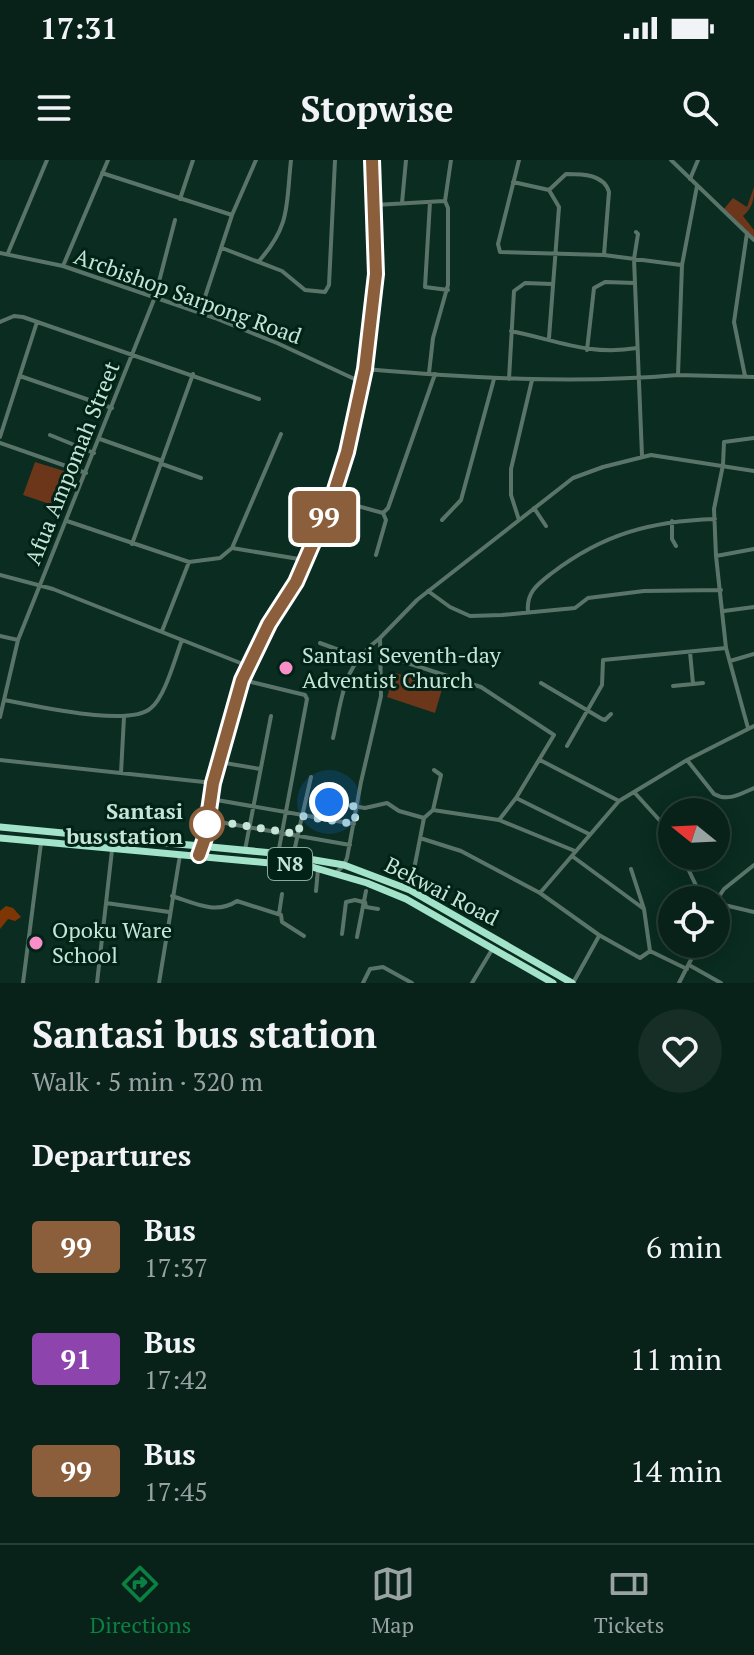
<!DOCTYPE html>
<meta charset="utf-8">
<style>
body{margin:0;font-family:"PT Serif",serif;background:#162e26;color:#f1f3f6;height:100vh;display:flex;flex-direction:column;font-size:30px;white-space:nowrap}
*{box-sizing:border-box;margin:0}
p{font-size:26px;color:#98a3a2}
.icon{flex:none;width:44px;height:44px;fill:none;stroke:currentColor;stroke-width:2;stroke-linecap:round;stroke-linejoin:round}
.map{position:relative;height:823px;overflow:hidden}
.side{display:flex;flex-direction:column;background:#082119;flex:1}
.side>*{flex:none}
.badge{padding:0 16px;border-radius:6px;font-size:28px;line-height:52px}
.needle{width:52px;rotate:288deg}
.fabs{position:absolute;left:658px;top:638px;display:grid;gap:16px}
.fabs a{display:grid;place-items:center;width:72px;height:72px;border-radius:50%;background:#082119;box-shadow:0 4px 20px #0003,0 0 0 2px #293e38;font-size:40px}
.you{position:absolute;width:40px;height:40px;margin:-20px;border:6px solid #fff;border-radius:50%;background:#1a73e8;box-shadow:0 0 0 12px #1a73e833}
.map>.badge{position:absolute;translate:-50% -50%;box-shadow:0 0 0 4px #fff}
h2{padding:0 32px;font-size:30px;line-height:72px}
.round{display:grid;place-items:center;flex:none;width:84px;height:84px;border-radius:42px;background:#162e26}
.head{display:flex;align-items:center;justify-content:space-between;height:136px;padding:0 32px}
h1{font-size:38px;font-weight:600;line-height:60px}
ul{padding:0;list-style:none}
li{display:flex;align-items:center;gap:24px;height:112px;padding:0 32px}
li div{flex:1}
li b{display:block;font-size:30px}
li em{font-style:normal}
li .badge{min-width:88px;font-weight:700;text-align:center}
.status{display:flex;justify-content:space-between;align-items:center;height:56px;padding:0 40px;background:#082119;direction:ltr}
.status svg{height:22px;fill:currentColor}
header{display:flex;justify-content:space-between;align-items:center;height:104px;padding:0 32px;background:#082119;font-size:36px;font-weight:600}
.menu{display:flex;justify-content:space-around;align-items:center;height:112px;border-top:2px solid #293e38;background:#082119;font-size:22px;color:#98a3a2}
.menu a{display:grid;justify-items:center;gap:4px}
.menu .on{color:#0b8043}
.map>svg:first-child{display:block}
</style>
<div class="status"><b>17:31</b><svg viewBox="0 0 49 12"><path d="M0 12V9h3v3zM5 12V6h3v6zM10 12V3h3v9zM15 12V0h3v12zM26 1h20v11H26zM47 4h2v5h-2z"/></svg></div>
<header><svg class="icon" aria-label="menu" viewBox="0 0 24 24"><path d="M4 6h16M4 12h16M4 18h16"/></svg>Stopwise<svg class="icon" aria-label="search" viewBox="0 0 24 24"><circle cx="10" cy="10" r="6"/><path d="M15 15l6 6"/></svg></header>
<div class="map">
<svg width="754" height="823" viewBox="0 0 754 823">
<rect width="100%" height="100%" fill="#0a2c21"/>
<path fill="#6b3619" d="M754,27C754,40 753,47 743,56L754,70V79L723,50L733,38L747,47Z
M35,302L77,315L64,349L23,335Z
M395,513L443,526L435,553L387,537Z"/>
<path fill="#7e3605" d="M6,746L13,748L21,757L15,761L8,759L0,769V751Z"/>
<g fill="none" stroke-linecap="round" stroke-linejoin="round">
<path stroke="#5b7469" stroke-width="4" d="M519,0L498,84L500,92L604,95L681,105
M671,0L754,80
M102,13L232,55
M690,19L698,0
M513,22L549,30L559,47L549,178
M549,30L566,14C582,14 604,14 609,32L604,95
M180,39L193,0
M430,42L425,127L448,130
M402,43L406,0
M375,45L444,41
M636,72L638,74L634,99L642,296
M222,88L282,111L305,130L325,132L329,125L335,0
M0,93L63,106L215,158L277,183L361,222
M8,93L47,0
M259,101C291,65 286,45 291,0
M63,106L108,0
M200,152L232,55L256,0
M0,162L14,156L23,157L259,239
M511,171C556,180 589,196 637,188
M587,190L594,128L605,122L635,123
M365,209C469,218 574,224 678,215L682,105L697,26
M429,213L433,178L448,125V48L445,41L451,0
M678,215L754,217
M20,216L112,248
M745,216L734,162L747,73
M509,219L514,131L525,123L552,124
M50,275L94,293
M0,277L37,162
M100,279L162,301
M0,283L86,313
M162,304L201,318
M332,339L383,353
M534,348L546,366
M442,360L461,340L494,219
M519,360L511,335V309L532,220
M67,361L189,402L220,398L232,388L305,400
M672,361V379L676,386
M132,384L193,214
M232,388L281,274
M376,395L386,360L383,353L388,348L435,214
M716,396L754,389
M0,415L53,429L248,506
M428,431L450,447L470,456L502,455L575,448L588,438L644,431L721,430
M724,451L754,447
M528,452C526,432 538,424 552,413C603,374 651,361 715,359
M162,471L189,402
M0,476L18,480
M320,483L358,497
M690,492L693,524
M380,494L481,527L554,575L516,638L499,660
M730,501L754,494
M243,520L305,535L307,539L278,694
M541,523L602,559L605,560L611,554
M673,526L703,523
M4,540C34,545 129,568 151,548C165,537 175,498 182,480
M0,557L18,480L155,137L175,60
M748,568L726,488L716,396L714,349L723,305L724,282L754,278
M333,578C343,535 342,506 380,478
M567,586L602,525L603,500L726,488
M0,600L213,623
M540,600L619,641
M687,600L714,634C728,642 740,634 754,628
M219,602L260,609
M121,613L124,557
M634,632L672,674
M516,638L589,674
M211,639L354,664
M329,642L365,648L387,643L399,651L424,658
M433,650L499,660L575,691
M424,658L433,650L441,615L434,610
M208,660L350,685
M420,678L461,691L540,733L599,775L640,798L650,791
M245,690L271,556
M199,695L205,678L213,623L242,520L269,464L296,422L332,339L347,292L365,209L376,114L372,0
M293,696L311,617
M572,696L644,749
M682,696L701,736L705,740
M631,709L644,749L650,791
M336,713L344,705L347,698L361,622L381,536L380,478L417,440L573,318L603,307L651,295L754,311
M410,730L424,658
M316,731L318,709
M540,733L619,641L687,600L754,566
M172,736C194,743 216,755 237,741L281,755L282,762L304,776
M716,741L724,729L754,705
M365,742L366,747L378,749
M106,743L169,752
M716,743L754,752
M279,754L282,734
M342,774L346,742L355,740L363,742
M357,777L366,731
M650,791L687,809
M689,805L721,823
M23,823L41,683
M97,823L112,690
M159,823L180,695
M363,823L370,809L383,807L412,823
M472,823L493,788
M573,823L599,776
M679,823L699,784"/>
<path stroke="#a3e3c9" stroke-width="7" d="M0,667L273,693L344,705L410,730L572,823
M0,678L312,707L367,723L406,739L553,823"/>
</g>
<g fill="none" stroke-linecap="round" stroke-linejoin="round">
<defs>
<path id="line" d="M199,695L205,678L213,623L242,520L269,464L296,422L332,339L347,292L365,209L376,114L372,0"/>
</defs>
<use href="#line" stroke="#fff" stroke-width="18"/>
<use href="#line" stroke="#8b5e3c" stroke-width="12"/>
<path stroke="#c6e4d7" stroke-width="8" stroke-dasharray="0 14.4" d="M207,664L208,660L298,674L302,656L354,664L357,647L329,642"/>
</g>
<g fill="#f98fc9" stroke="#012217" stroke-width="3">
<circle cx="286" cy="508" r="8"/>
<circle cx="36" cy="783" r="8"/>
</g>
<circle fill="#fff" stroke="#8b5e3c" stroke-width="4" cx="207" cy="664" r="16"/>
<g text-anchor="middle" stroke-width="6" stroke-linejoin="round" paint-order="stroke">
<rect fill="#012217" stroke="#8baa9d" stroke-width="2" x="268" y="688" width="44" height="32" rx="6"/>
<g font-size="20" font-weight="bold" fill="#c6e4d7">
<text x="290" y="711">N8</text>
</g>
<g font-size="22" fill="#c6e4d7" stroke="#012217">
<text transform="translate(188 136) rotate(20)" y="8">Arcbishop Sarpong Road</text>
<text transform="translate(72 303) rotate(-68)" y="8">Afua Ampomah Street</text>
<text transform="translate(442 731) rotate(27)" y="8">Bekwai Road</text>
</g>
<g font-size="22" fill="#c6e4d7" stroke="#012217" text-anchor="start">
<text x="302" y="503">Santasi Seventh-day<tspan x="302" dy="25">Adventist Church</tspan></text>
<text x="52" y="778">Opoku Ware<tspan x="52" dy="25">School</tspan></text>
</g>
<g font-size="22" font-weight="bold" fill="#c6e4d7" stroke="#012217" text-anchor="end">
<text x="183" y="659">Santasi<tspan x="183" dy="25">bus station</tspan></text>
</g>
</g>
</svg>
<div class="fabs">
<a><svg class="needle" viewBox="-14 -14 28 28"><path d="M0-13l5 13h-10z" fill="#e53935"/><path d="M0 13l5-13h-10z" fill="#98a3a2"/></svg></a>
<a><svg class="icon" aria-label="locate" viewBox="0 0 24 24"><circle cx="12" cy="12" r="6"/><path d="M12 2v4M12 18v4M2 12h4M18 12h4"/></svg></a>
</div>
<div class="you" style="left:329px;top:642px"></div>
<b class="badge" style="left:324px;top:357px;background:#8b5e3c;color:#fff">99</b>
</div>
<section class="side">
<div class="head"><div><h1>Santasi bus station</h1><p>Walk · 5 min · 320 m</p></div><a class="round"><svg class="icon" aria-label="heart" viewBox="0 0 24 24"><path d="M12 20l-8-8c-3-5 5-10 8-4 3-6 11-1 8 4z"/></svg></a></div>
<h2>Departures</h2>
<ul>
<li><span class="badge" style="background:#8b5e3c;color:#fff">99</span><div><b>Bus</b><p>17:37</p></div><em>6 min</em></li>
<li><span class="badge" style="background:#8e44ad;color:#fff">91</span><div><b>Bus</b><p>17:42</p></div><em>11 min</em></li>
<li><span class="badge" style="background:#8b5e3c;color:#fff">99</span><div><b>Bus</b><p>17:45</p></div><em>14 min</em></li>
</ul>
</section>
<nav class="menu">
<a class="on"><svg class="icon" aria-label="directions" viewBox="0 0 24 24"><path d="M12 3l9 9-9 9-9-9zM9 14v-3h6M13 9l2 2-2 2"/></svg>Directions</a>
<a><svg class="icon" aria-label="map" viewBox="0 0 24 24"><path d="M3 6l6-2 6 2 6-2v14l-6 2-6-2-6 2zM9 4v14M15 6v14"/></svg>Map</a>
<a><svg class="icon" aria-label="tickets" viewBox="0 0 24 24"><path d="M3 7h18v10H3zM15 7v10"/></svg>Tickets</a>
</nav>
